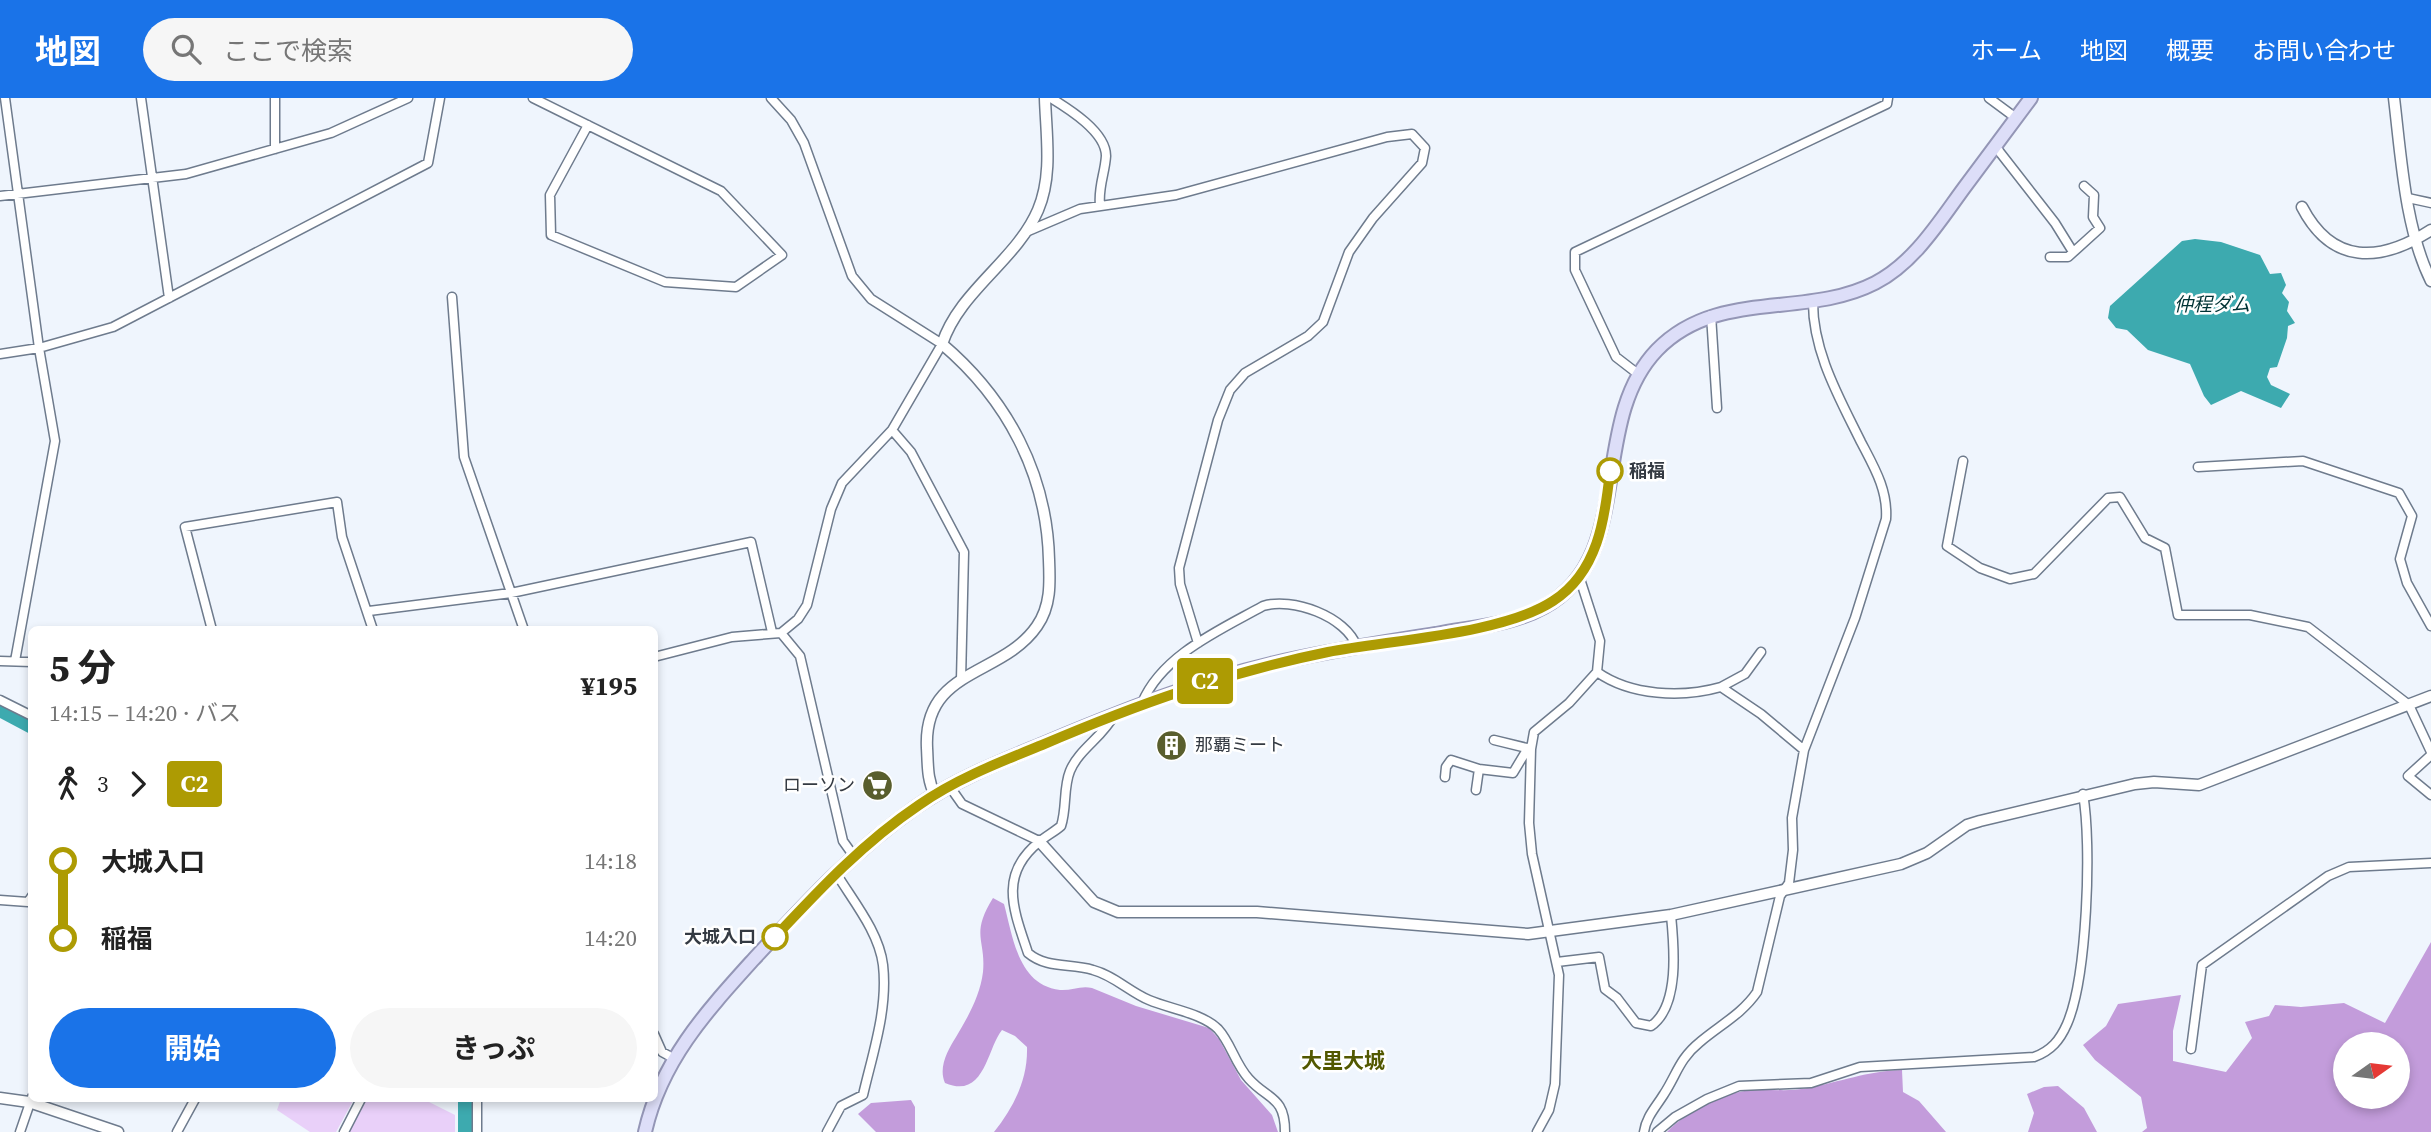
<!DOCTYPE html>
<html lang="ja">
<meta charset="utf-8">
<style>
body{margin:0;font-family:"Source Serif 4","Noto Sans JP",serif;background:#f6f6f6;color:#222;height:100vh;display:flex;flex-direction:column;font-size:26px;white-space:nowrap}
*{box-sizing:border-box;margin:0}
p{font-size:23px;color:#767676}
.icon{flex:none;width:38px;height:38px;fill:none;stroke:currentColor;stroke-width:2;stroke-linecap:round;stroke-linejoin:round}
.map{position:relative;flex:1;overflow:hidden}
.details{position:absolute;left:28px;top:528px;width:630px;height:476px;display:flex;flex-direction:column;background:#fff;border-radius:10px;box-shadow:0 4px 10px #0003}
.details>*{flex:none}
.badge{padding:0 14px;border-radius:5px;font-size:24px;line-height:46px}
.needle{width:46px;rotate:76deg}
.buttons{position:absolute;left:2333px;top:934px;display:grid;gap:14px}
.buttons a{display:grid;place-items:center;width:77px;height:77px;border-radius:50%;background:#fff;box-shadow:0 4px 10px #0003;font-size:35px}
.map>.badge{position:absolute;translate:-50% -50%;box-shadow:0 0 0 4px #fff}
.legs{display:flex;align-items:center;gap:10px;height:77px;padding:0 21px;font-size:23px}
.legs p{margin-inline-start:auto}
.overview{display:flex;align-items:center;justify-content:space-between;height:119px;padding:0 21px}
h1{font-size:38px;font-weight:700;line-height:52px}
.cta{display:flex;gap:14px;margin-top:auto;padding:14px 21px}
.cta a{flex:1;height:80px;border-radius:42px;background:#1a73e8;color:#fff;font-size:28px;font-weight:700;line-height:80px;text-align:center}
.cta a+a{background:#f6f6f6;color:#222}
ul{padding:0 21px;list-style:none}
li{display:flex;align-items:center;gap:24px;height:77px;font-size:26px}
li i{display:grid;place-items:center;width:10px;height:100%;margin:0 9px;background:currentColor}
li i::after{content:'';width:18px;height:18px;margin:-9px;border:5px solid;border-radius:50%;background:#fff}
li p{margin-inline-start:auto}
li:first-child i{background:linear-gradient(#0000 50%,currentColor 0)}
li:last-child i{background:linear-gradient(currentColor 50%,#0000 0)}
header{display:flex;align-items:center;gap:42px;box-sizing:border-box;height:98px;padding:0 35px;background:#1a73e8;color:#fff}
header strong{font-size:33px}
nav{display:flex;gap:38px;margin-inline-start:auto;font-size:24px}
.search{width:490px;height:63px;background:#f6f6f6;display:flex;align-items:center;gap:18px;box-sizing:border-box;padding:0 24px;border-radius:38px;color:#767676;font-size:26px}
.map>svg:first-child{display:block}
</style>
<header>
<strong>地図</strong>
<div class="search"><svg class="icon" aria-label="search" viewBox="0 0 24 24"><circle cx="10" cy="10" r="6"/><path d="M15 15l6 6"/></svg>ここで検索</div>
<nav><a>ホーム</a><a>地図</a><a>概要</a><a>お問い合わせ</a></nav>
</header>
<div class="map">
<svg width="2431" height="1034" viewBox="0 0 2431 1034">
<rect width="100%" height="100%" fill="#eff5fd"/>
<path fill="#e9d0f9" d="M281,1001H354L336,1034H310L277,1012Z
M367,1001H423L455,1017V1034H349Z"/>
<path fill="#c39cdb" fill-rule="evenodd" d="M993,800L1004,806C1013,839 1018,887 1060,892C1071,893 1081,887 1092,890L1136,908L1209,930L1219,941L1241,982L1272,1017L1278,1034H994C1014,1009 1028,981 1027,949L1015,938L1002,932C987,950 985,1002 945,985C938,969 948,952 956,939C968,919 980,898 983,874C986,841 970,837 993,800Z
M2431,844V1034H2142L2147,1030L2141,999L2095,962L2083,947L2106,928L2118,906L2181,897L2173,933V963L2226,974L2252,940L2245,924L2269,918L2275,907L2301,909L2344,905L2385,925ZM2345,947H2398V999H2345Z
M1902,972L1903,994L1919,1003L1946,1034H1667C1687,1013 1723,994 1753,992C1771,991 1789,994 1807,990C1841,984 1866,973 1902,972Z
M2058,988L2084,1010L2097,1034H2028L2034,1015L2027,996L2044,989Z
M911,1002L915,1009V1034H876L858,1016L871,1005Z"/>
<path fill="#3daaaf" d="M2195,141L2221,144L2260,157L2270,176L2281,175L2286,187L2282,195L2289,204L2287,213L2295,225L2288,228L2287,240L2277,269L2270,270L2267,279L2271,287L2290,296L2281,310L2241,293L2211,307L2204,298L2190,266L2148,252L2127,232L2116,230L2108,220L2110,208L2182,143Z"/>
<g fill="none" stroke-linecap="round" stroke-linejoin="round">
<path stroke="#3daaaf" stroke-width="16" d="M0,611L32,628
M466,1034V1001"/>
<defs>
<path id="minor" d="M5,0L39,250L55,343L15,563
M141,0L169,200
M275,0V51
M533,0L721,93L782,157L736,189L665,184L551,137L550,97L588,27
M1051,0C1069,11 1106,34 1106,58C1105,75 1098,89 1100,107
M1989,0L2016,20
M1995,48L2055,125L2073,154
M0,98L186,76L331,35L408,0
M2408,100L2431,105
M1026,134L1080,111L1176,97L1387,39L1412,36L1425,50L1422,65L1373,120L1349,154L1323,224L1308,238L1245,275L1230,292L1218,322L1179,470L1180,486L1198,545
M2050,159H2068L2100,130L2093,119L2094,97L2084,88
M452,199L464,359L524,532
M1711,217L1717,310
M0,256L39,250L113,229L428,65L440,0
M1638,276L1616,259L1575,172V154L1887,6L1888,0
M892,332L911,354L964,454L961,582
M1963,363L1947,448L1980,470L2010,481L2034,476L2108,400L2120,399L2145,440L2165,450L2178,517H2250L2308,529L2409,607L2431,654
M2198,369L2303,363L2399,395L2412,418L2400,461L2407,485L2431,528
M369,513L511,495L751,444L772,534
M212,532L185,429L337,404L342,439L373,532
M781,535L800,558L843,743L853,757
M654,559L732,539L781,535L798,521L807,507L831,411L842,385L892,332L942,246L871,201L852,178L804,45L791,22L771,0
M0,563L32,564
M1597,574C1631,598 1682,600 1721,589L1761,616L1804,652
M1721,589L1745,576L1761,554
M0,602L32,618
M1142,605C1162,557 1220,532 1263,508C1292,499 1346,518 1357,549
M1114,617C1103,639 1079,651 1070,673C1063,690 1067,710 1061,728C1054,734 1046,738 1039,744C998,777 1014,813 1028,855C1047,871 1070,865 1093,872C1113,877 1130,894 1149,902C1170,911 1202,915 1218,931C1231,945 1235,966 1249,981C1268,1002 1285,998 1285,1034
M1494,642L1531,651
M2431,657L2408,678L2431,697
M1445,679L1446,669L1451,662L1479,671L1513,675L1528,650
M950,689L962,706L1039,743
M1476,692L1479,671
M0,802L28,804L32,798
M1557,864L1599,859L1605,891L1617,900L1636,925L1651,928C1680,908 1674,848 1671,817
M654,936L662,954L673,960
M2191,951L2202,867L2328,778L2349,769L2431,765
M477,1001V1034
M20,1034L32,999
M177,1034L195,1001
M344,1034L361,1001
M827,1034L841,1008L863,997C873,954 888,911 883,867C879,834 853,803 836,775
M1537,1034L1549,1012L1555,986L1559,877L1532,756L1529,725L1531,651L1534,634L1569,605L1597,574L1600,543L1580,481
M1644,1034C1646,1019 1656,1009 1664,996C1677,976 1679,961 1700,944C1720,927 1742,916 1757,894L1780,798L1789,785L1793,752L1792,720L1804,652L1855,520L1886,421C1888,392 1874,369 1861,344C1840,301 1812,253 1813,202
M1657,1034L1675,1019L1707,1001L1739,988L1811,985L1860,969L2034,959C2051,953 2060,942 2067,926C2087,880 2092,747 2083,696"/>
<path id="tertiary" d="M2394,0C2401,58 2405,131 2431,183
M2302,109C2332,167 2380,165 2431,132
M935,697C927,682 928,667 927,650C923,570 1002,579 1037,528C1051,508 1050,485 1049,462C1047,376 1007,301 942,246C960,192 1016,163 1038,112C1053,77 1046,36 1045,0
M1039,743L1094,804L1118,814H1257L1528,836L1671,817L1901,766L1927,755L1967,727L1980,723L2135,686L2154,684L2199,687L2431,598
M0,1000L29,1004L118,1034"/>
<path id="primary" d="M645,1034C661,963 706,914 753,862C804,807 854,752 916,709C957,680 1005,662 1050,643C1122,613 1194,584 1271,566C1325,553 1381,545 1436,536C1472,529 1512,527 1544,509C1637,458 1587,325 1657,252C1717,190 1805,221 1875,185C1914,165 1939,124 1964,90C1986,60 2009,30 2031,0"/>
</defs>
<use href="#minor" stroke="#6e7b8d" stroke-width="11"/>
<use href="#tertiary" stroke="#6e7b8d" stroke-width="13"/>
<use href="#primary" stroke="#9496b6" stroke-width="16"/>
<use href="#minor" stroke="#fff" stroke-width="8"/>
<use href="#tertiary" stroke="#fff" stroke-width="10"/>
<use href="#primary" stroke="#dddef8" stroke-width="12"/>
</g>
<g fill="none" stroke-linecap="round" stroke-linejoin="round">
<defs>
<path id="line-1" d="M775,839C820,791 864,744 919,707C956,681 1000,664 1042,647C1138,606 1225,575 1328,554C1390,542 1503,536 1553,503C1598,474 1605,421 1610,373"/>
</defs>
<use href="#line-1" stroke="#fff" stroke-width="16"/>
<use href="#line-1" stroke="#ad9b03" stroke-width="10"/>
</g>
<defs>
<symbol id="building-disc" viewBox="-11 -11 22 22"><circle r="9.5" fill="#595e2d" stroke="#fff"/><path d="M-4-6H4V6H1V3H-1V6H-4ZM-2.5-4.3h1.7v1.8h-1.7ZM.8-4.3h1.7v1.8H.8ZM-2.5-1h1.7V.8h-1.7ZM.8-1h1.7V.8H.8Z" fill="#fff"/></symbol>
<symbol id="supermarket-disc" viewBox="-11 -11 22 22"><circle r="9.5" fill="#595e2d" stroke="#fff"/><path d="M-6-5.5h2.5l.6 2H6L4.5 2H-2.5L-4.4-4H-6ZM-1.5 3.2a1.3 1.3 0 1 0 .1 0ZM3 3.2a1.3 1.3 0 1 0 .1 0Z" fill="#fff"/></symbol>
</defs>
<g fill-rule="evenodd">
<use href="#building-disc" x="1154" y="630" width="35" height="35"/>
<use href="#supermarket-disc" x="860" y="670" width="35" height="35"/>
</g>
<g fill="#fff" stroke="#ad9b03" stroke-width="3.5">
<circle cx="1610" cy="373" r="12"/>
<circle cx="775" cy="839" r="12"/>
</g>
<g text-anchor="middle" stroke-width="5" stroke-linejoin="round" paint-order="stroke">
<g font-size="18" font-weight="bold" fill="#343a42" stroke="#fff" text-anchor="start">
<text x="1629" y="379">稲福</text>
<text x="756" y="845" text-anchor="end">大城入口</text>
</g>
<g font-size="18" fill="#343a42" stroke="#fff" text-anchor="start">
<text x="1195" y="653">那覇ミート</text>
<text x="855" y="693" text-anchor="end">ローソン</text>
</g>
<g font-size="19" font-style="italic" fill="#003335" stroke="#fff">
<text x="2212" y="213">仲程ダム</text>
</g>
<g font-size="21" font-weight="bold" fill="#525800" stroke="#fff">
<text x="1343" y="970">大里大城</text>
</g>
</g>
</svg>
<div class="buttons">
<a><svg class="needle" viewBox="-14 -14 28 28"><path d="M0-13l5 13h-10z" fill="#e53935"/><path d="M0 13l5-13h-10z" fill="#767676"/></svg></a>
</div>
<b class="badge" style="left:1205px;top:583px;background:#ad9b03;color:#fff">C2</b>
<section class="details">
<div class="overview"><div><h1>5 分</h1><p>14:15 – 14:20 · バス</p></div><b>¥195</b></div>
<div class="legs"><svg class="icon" aria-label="walk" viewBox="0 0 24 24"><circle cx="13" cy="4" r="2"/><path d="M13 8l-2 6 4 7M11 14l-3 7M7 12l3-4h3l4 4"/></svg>3<svg class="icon" aria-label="forward" viewBox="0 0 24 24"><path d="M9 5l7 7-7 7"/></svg><b class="badge" style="background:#ad9b03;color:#fff">C2</b></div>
<ul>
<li><i style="color:#ad9b03"></i><b>大城入口</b><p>14:18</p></li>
<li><i style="color:#ad9b03"></i><b>稲福</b><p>14:20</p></li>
</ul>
<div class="cta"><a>開始</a><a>きっぷ</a></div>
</section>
</div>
